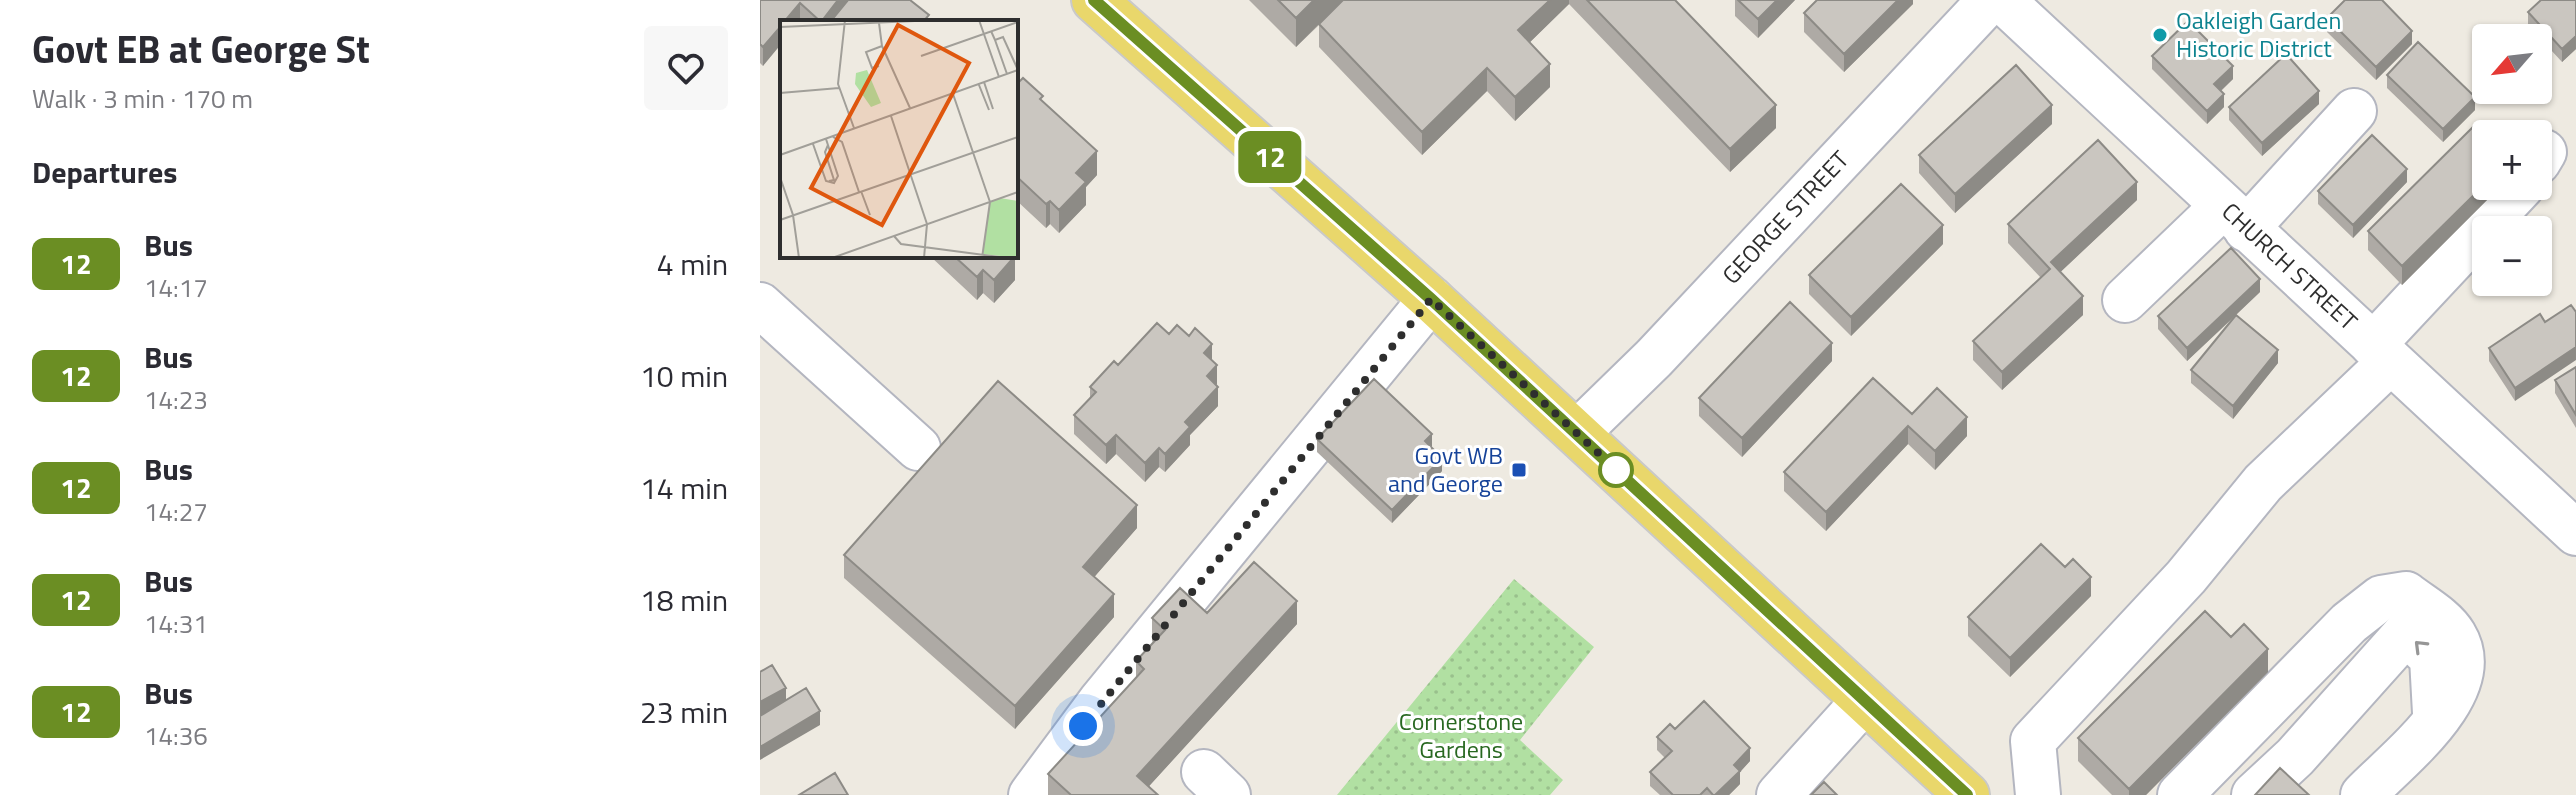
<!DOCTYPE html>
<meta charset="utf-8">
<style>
body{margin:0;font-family:"Titillium Web",sans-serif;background:#f7f7f7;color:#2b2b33;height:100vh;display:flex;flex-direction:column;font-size:30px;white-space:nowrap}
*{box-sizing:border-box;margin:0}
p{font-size:26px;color:#7c7c81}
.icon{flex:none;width:44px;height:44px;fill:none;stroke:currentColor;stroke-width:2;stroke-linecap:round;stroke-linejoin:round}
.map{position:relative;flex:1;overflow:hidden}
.sheet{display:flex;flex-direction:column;background:#fff;width:760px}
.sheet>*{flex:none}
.badge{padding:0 16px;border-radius:12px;font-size:28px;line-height:52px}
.needle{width:52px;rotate:242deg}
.tools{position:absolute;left:1712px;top:24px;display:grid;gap:16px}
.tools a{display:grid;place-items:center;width:80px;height:80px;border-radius:8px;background:#fff;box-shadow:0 2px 6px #0004;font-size:40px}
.you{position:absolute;width:40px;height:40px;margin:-20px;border:6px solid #fff;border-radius:50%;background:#1a73e8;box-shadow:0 0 0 12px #1a73e833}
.map>.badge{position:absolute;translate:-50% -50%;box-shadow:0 0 0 4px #fff}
h2{padding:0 32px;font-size:30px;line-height:72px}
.round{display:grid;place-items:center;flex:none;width:84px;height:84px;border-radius:8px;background:#f7f7f7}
.headline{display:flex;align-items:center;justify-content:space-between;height:136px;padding:0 32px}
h1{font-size:38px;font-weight:700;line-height:60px}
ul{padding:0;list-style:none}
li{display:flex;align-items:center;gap:24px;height:112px;padding:0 32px}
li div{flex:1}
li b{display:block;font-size:30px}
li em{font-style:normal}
li .badge{min-width:88px;font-weight:700;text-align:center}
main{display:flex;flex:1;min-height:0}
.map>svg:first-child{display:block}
</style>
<main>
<section class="sheet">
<div class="headline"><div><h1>Govt EB at George St</h1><p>Walk · 3 min · 170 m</p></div><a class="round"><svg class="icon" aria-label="heart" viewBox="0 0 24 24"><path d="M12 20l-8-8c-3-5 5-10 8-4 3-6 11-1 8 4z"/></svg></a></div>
<h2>Departures</h2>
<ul>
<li><span class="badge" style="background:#6b8e23;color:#fff">12</span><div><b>Bus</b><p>14:17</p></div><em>4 min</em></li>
<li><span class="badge" style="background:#6b8e23;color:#fff">12</span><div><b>Bus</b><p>14:23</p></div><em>10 min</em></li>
<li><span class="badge" style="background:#6b8e23;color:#fff">12</span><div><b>Bus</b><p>14:27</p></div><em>14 min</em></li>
<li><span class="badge" style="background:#6b8e23;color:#fff">12</span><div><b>Bus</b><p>14:31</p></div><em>18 min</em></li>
<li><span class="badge" style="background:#6b8e23;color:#fff">12</span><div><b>Bus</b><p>14:36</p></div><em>23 min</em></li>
</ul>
</section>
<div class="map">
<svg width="1816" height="795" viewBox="0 0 1816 795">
<defs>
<pattern id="grass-dots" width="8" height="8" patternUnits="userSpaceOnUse" patternTransform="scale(2)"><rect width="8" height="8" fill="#b1e0a2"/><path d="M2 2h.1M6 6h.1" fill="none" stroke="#99c08c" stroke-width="1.8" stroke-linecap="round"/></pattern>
</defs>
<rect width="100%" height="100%" fill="#eeeae1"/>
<path fill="url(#grass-dots)" d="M754,579L834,647L760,740L803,780L790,795H577Z"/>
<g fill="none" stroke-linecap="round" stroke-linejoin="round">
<defs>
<g id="minor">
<path id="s1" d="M1242,0L1816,533"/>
<path d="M1778,162L1784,152"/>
<path d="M1486,229L1594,111"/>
<path d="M1365,300L1463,206"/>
<path d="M0,305L158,448"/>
<path d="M1613,345L1762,186"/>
<path id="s2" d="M817,433L894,358L1230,0"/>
<path d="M444,772L468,795"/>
<path d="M271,795L340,702L671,299"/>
<path d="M1019,795L1103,702"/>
<path d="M1278,795L1273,741L1426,577L1503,483L1629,363"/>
<path d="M1420,795L1589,623L1621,598L1646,594C1661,606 1684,618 1694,635C1728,691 1639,758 1603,795"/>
<path d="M1494,795L1535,757L1646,633L1672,658L1675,713"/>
</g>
<path id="major" d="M334,0L671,299L1207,795"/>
</defs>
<use href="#minor" stroke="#b4b6c0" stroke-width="48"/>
<use href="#major" stroke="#c9c9c9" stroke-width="48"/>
<use href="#minor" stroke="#fff" stroke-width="44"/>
<use href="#major" stroke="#e9d76b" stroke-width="44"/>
</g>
<path fill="#aeaaa5" d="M0,0H150L169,22H22L3,66L0,63Z
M489,0H915L1016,128L970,172L809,4L770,42L790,87L755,121L727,91L662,155L559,47V25L536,47Z
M975,0H1035L998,38L975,16Z
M1153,0V4L1084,72L1044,32V13Z
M1816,0V49L1802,62L1768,25V12Z
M1567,18L1652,44L1616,80L1567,32Z
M1392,56L1473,79L1461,91L1464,107L1447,124L1392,69Z
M1627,75L1715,110L1683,142L1627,88Z
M256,78L283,102L337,175L326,187V205L299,233L290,224L286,228L256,200Z
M1559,104L1502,156L1469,120V107Z
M1292,124L1195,213L1159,173V155Z
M1647,182L1593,238L1558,204V191Z
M1726,186H1741L1642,285L1608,250V231Z
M1377,200L1300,272L1323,315L1242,390L1213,360V341L1281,278L1248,243V224Z
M1183,244L1091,336L1049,294V275Z
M170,256H255V280L234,303L223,293L217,300Z
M1500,292L1476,315L1518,363L1473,419L1431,383V370L1473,318L1427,361L1398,329V316Z
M1780,314L1755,401L1729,361V348Z
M409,334L452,360L457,384L456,385L458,406L430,435V445L405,472L399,467L385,482L356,454L346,464L314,434V415L330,398V387L358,365Z
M1072,361L982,457L939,416V398Z
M1816,367V428L1795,393V380Z
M1152,414L1207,436L1175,470L1148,444L1066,531L1024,491V472Z
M557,439L671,448L682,471L632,523L557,452Z
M377,528L334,577L354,617L255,729L84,578V555Z
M1331,596L1250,677L1208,636V617Z
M447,613L537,624L389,786L398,795H288V774L376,679V661L393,642L392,641V618Z
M1471,637L1508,672L1386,795H1352L1318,761V738Z
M915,729L990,761L980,772V784L969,795H900L890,786V772L905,758L897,750V737Z"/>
<path fill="#8d8b86" d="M78,0H92L75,22H61Z
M554,0H583L536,47V18Z
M790,0H809V4L758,54V30Z
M1017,0H1035L998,38V19Z
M1138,0H1153V4L1084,72V54Z
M40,3V22H24Z
M22,25V43L3,66V47Z
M1652,31V44L1616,80V67Z
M1816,36V49L1802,62V49Z
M790,64V87L755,121V97Z
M1473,66V79L1454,97V84Z
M727,68V91L662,155V132Z
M1559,91V104L1502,156V143Z
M1464,94V107L1447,124V111Z
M1715,97V110L1683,142V129Z
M1016,105V128L970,172V149Z
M1292,105V124L1195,213V194Z
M337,151V175L326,187V205L299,233V210L316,173Z
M1647,169V182L1593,238V225Z
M1377,182V200L1291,281V262Z
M1726,183V186H1741L1642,285V266Z
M290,201V224L286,228V204Z
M1183,225V244L1091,336V317Z
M255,256V280L234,303V280Z
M223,270V293L217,300V277Z
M1500,279V292L1427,361V348Z
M1323,296V315L1242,390V372Z
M1072,343V361L982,457V438Z
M452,344V363L444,353Z
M1816,347V360L1755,401V388Z
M1518,350V363L1473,419V406Z
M457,365V384L447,395V376Z
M458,387V406L430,435V445L405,472V454L425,422Z
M1207,417V436L1175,470V451Z
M1148,426V444L1066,531V512Z
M672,434V447L665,441Z
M356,435V454L346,464V445Z
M399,448V467L385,482V463Z
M682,458V471L632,523V510Z
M377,505V528L323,590V567Z
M1331,577V596L1250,677V658Z
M354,594V617L255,729V706Z
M537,601V624L381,795L377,776Z
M1508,649V672L1386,795H1369V789Z
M26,688V701L0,716V702Z
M60,711V725L0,760V747Z
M990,748V761L980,772V784L969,795H955L974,765Z"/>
<path fill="#cac6c0" stroke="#8d8b86" stroke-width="2" d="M0,0H78L61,22L40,3L24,22H22V25L3,47L0,44Z
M88,0H150L169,15L163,22H70Z
M518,0H554L536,18Z
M583,0H790L758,30L790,64L755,97L727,68L662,132L559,24Z
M827,0H915L1016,105L970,149Z
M978,0H1017L998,19Z
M1057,0H1138L1084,54L1044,13Z
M1585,0H1622L1652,31L1616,67L1567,18Z
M1781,0H1816V36L1802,49L1768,12Z
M1428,21L1473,66L1454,84L1464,94L1447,111L1392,56Z
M1658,42L1715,97L1683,129L1627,75Z
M1526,54L1559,91L1502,143L1469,107Z
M1256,65L1292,105L1195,194L1159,155Z
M256,78L260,81L263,78L283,96L280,99L337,151L316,173L326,182L299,210L290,201L286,204L256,176Z
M1715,125L1726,136V183L1642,266L1608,231Z
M1612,135L1647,169L1593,225L1558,191Z
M1338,140L1377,182L1291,262L1323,296L1242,372L1213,341L1290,269L1248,224Z
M1141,184L1183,225L1091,317L1049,275Z
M1471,248L1500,279L1427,348L1398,316Z
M194,256H255L234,280L223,270L217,277Z
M1030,302L1072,343L982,438L939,398Z
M1811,305L1816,312V347L1755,388L1729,348L1780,314L1785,322Z
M1476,315L1518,350L1473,406L1431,370Z
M397,323L409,334L417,325L429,336L435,328L452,344L444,353L457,365L447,376L458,387L425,422L430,427L405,454L399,448L385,463L356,435L346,445L314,415L336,392L330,387L354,361L358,365Z
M1816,367V415L1795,380Z
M1113,378L1152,414L1177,388L1207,417L1175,451L1148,426L1066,512L1024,472Z
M614,379L672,434L665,441L682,458L632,510L557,439Z
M238,381L377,505L323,567L354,594L255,706L84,555Z
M1281,544L1305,567L1313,559L1331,577L1250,658L1208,617Z
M494,562L537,601L377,776L398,795H311L288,774L384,669L376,661L405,630L392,618L420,588L447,613Z
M1445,611L1471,637L1484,624L1508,649L1369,789L1318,738Z
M12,665L26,688L0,702V672Z
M46,688L60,711L0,747V716Z
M944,701L990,748L974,765L980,771L955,795H953L947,788L940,795H913L890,772L912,751L897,737L910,724L915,729Z
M1520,768L1549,795H1495Z
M75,773L88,795H39Z
M1064,782L1077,795H1051Z"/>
<defs><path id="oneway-chevron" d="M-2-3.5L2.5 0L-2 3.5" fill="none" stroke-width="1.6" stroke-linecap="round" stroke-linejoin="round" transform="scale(2)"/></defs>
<use stroke="#969696" href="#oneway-chevron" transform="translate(1660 646) rotate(-135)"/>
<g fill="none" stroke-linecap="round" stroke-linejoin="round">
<defs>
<path id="line" d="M334,0L671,299L1207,795"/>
</defs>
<use href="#line" stroke="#fff" stroke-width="18"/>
<use href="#line" stroke="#6b8e23" stroke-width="12"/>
<path stroke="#2e2e2e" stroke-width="8" stroke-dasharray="0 14.4" d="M323,726L671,299L861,474L856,470"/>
</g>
<circle fill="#0f9aa8" stroke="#fff" stroke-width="3" cx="1400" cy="35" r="8"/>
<rect fill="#1a4fb4" stroke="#fff" stroke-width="3" x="751" y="462" width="16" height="16" rx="4"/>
<circle fill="#fff" stroke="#6b8e23" stroke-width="4" cx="856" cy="470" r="16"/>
<g text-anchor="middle" stroke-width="6" stroke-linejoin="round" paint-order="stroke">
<g font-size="24" fill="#0d838f" stroke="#fff" text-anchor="start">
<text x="1416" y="29">Oakleigh Garden<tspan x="1416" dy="28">Historic District</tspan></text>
</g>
<g font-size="24" fill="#2e2e2e" stroke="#fff">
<text dy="8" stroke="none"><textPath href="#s2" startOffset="300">GEORGE STREET</textPath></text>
<text dy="8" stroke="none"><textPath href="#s1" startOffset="392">CHURCH STREET</textPath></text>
</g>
<g font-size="24" fill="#164399" stroke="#fff" text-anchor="end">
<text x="743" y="464">Govt WB<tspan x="743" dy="28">and George</tspan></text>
</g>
<g font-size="24" fill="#286820" stroke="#fff">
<text x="701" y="730">Cornerstone<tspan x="701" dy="28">Gardens</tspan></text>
</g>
</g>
<g transform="translate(20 20)">
<rect width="238" height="238" fill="#eeeae1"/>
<path d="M87,50L101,83L91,87L75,64L76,53Z" fill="#b1e0a2"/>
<path d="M220,178L238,181V238L203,234L210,182Z" fill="#b1e0a2"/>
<path fill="none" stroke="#a19f99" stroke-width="2" d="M65,0L58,64L74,108M199,0L219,57M99,3L102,26L86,32L92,48L99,46M0,7L157,0M211,11L215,20L223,17L238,50M215,20L227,54M102,26L130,88M141,36L238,2M204,62L213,89M199,65L209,90M0,73L59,68M173,74L210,182L202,238M111,96L147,204L144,238M53,117L62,122L79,172M33,124L46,161L54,163L58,156L46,119M48,125L45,132L54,160L49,161M0,135L238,50M0,157L13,195L19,238M81,171L90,195M0,200L238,117M114,216L121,224L227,238M52,238L238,172"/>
<path fill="#df570e" fill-opacity="0.15" stroke="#df570e" stroke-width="4" d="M118,5L189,43L102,205L31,168Z"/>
<rect width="238" height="238" fill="none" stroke="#2e2e2e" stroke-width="4"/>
</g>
</svg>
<div class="tools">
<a><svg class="needle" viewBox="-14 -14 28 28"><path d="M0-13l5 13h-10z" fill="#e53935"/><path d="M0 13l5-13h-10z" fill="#7c7c81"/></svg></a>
<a>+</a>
<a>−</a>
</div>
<div class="you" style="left:323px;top:726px"></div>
<b class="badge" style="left:510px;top:157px;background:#6b8e23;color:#fff">12</b>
</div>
</main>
